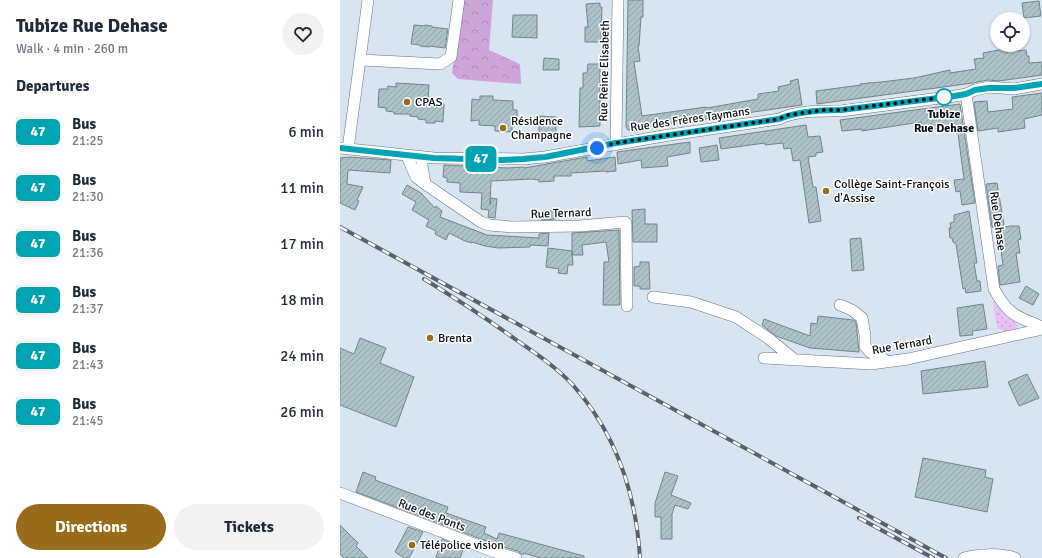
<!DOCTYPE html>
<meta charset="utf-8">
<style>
body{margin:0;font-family:Signika,sans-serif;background:#f2f2f3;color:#1f2937;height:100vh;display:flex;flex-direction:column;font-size:15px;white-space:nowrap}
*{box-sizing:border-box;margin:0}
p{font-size:13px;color:#747a83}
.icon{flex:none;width:22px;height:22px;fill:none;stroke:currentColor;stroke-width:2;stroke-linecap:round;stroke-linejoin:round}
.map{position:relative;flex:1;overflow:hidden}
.sheet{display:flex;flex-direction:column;background:#fff;width:340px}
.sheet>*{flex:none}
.badge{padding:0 8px;border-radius:6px;font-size:14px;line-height:26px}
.tools{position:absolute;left:650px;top:12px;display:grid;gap:8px}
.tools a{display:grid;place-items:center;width:40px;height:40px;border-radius:50%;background:#fff;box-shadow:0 1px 3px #0004;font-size:20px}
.you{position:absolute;width:20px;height:20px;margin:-10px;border:3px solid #fff;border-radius:50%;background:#1a73e8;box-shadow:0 0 0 6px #1a73e833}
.map>.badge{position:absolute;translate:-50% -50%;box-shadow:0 0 0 2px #fff}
h2{padding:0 16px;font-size:15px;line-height:36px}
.round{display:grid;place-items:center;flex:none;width:42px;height:42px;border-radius:21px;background:#f2f2f3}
.head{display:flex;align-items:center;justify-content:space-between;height:68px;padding:0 16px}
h1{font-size:19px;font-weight:800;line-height:30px}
.button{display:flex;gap:8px;margin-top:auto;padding:8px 16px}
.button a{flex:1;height:46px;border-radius:24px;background:#986c1a;color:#fff;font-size:16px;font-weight:800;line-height:46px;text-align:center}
.button a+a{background:#f2f2f3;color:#1f2937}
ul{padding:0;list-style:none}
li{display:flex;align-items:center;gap:12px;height:56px;padding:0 16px}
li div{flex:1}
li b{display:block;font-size:15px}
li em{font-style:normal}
li .badge{min-width:44px;font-weight:700;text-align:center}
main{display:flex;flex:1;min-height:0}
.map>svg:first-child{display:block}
</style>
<main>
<section class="sheet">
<div class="head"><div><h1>Tubize Rue Dehase</h1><p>Walk · 4 min · 260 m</p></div><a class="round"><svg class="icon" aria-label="heart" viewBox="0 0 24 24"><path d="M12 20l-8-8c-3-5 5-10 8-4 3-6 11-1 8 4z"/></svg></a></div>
<h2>Departures</h2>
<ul>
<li><span class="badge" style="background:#00a3b4;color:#fff">47</span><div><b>Bus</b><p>21:25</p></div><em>6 min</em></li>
<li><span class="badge" style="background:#00a3b4;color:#fff">47</span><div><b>Bus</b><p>21:30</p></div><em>11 min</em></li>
<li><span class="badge" style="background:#00a3b4;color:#fff">47</span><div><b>Bus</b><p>21:36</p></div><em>17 min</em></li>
<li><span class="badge" style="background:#00a3b4;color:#fff">47</span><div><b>Bus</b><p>21:37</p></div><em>18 min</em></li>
<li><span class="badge" style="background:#00a3b4;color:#fff">47</span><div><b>Bus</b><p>21:43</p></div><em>24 min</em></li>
<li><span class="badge" style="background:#00a3b4;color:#fff">47</span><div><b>Bus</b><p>21:45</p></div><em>26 min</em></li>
</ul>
<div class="button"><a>Directions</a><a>Tickets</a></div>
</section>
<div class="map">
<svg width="702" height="558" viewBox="0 0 702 558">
<defs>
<pattern id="green-dots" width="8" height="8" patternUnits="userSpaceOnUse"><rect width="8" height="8" fill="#e7c1f3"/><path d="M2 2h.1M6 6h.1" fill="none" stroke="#c5a5cf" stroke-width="1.8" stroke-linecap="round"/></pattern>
<pattern id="forest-crowns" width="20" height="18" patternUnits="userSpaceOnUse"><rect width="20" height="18" fill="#cda5d9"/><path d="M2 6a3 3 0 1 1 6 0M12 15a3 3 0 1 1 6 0" fill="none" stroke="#af8db9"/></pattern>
<pattern id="building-hatch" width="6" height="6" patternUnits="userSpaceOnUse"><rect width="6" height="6" fill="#aec1c6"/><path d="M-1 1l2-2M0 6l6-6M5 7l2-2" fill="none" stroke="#94a5a9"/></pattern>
</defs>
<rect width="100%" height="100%" fill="#d8e5f1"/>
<path fill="url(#green-dots)" d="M653,301L662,312L676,323L678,326C674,333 663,332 657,328Z"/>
<path fill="url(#forest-crowns)" d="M122,0H153L149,50L180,64L181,84L118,79L112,73Z"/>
<path fill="url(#building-hatch)" stroke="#73858a" d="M288,0H303V17H301L299,46H298L300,61L294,62L302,116L366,107L367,108L418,99V94L439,91L438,87L451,84L450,81L458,79L462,105L288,130L286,127Z
M699,1L701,16L684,18L682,3Z
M260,3V7H262L261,42H245V27H248L246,4Z
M173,15H197V38L172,37Z
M74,25L85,26V25L92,26V27L108,29L105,48L89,46V47L80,46V45L71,44Z
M664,49L665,52L686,50L687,56H689V63L702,62V75L659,81L648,80L633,83L477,104L476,91L521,85L520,84L528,83L541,82L574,78L610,70V73L636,69L634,59L644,58L643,53Z
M204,58L219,59V70H203Z
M248,64H260V126L239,127L240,88H243V73H247Z
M56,83L89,85L88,100L96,101V104H104L103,122L95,121V123H86V120L78,119V117L70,116V114H54V112L46,111V108L38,107L39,89H47L48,86L56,87Z
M702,93V115L684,119L685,128L658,132V128L638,131L634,102L647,101L648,112L673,109L672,97Z
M140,96H153V100L173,101V110H177V122H172V132L155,131V126L139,125V120L131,121L132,99L140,100Z
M620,104L635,203L622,205L620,191L616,192L614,180L624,179L617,126L585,130V128L582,129L581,122L522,131V129L502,131L500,120Z
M199,116L216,117V134H207L206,136L199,135Z
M466,125L468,137L480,136L483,152L476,153V156L468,157L473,187H476L481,221L469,223L460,160L453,161L451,148L444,149L443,143L425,145V143L381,149L379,138Z
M350,142V153L327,157L328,166L302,168L301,160L278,164L277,152Z
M377,145L379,160L361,162L359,148Z
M9,157L51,160L50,173L8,170L7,184L23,187L17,200L19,201L15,210L0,203V158Z
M247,157V161L275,157L276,171L266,172V171L231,173V176H214V181L199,182V180L191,179L151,181L150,205L151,198L157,199L155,218L148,217L149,210L141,209L142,193L120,192V183L107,182V178L103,177L104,165L168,168L184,167V168Z
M657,183L664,225L652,227L646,184Z
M67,185L81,193L95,208L96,206L102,211L100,217L147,235L199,238V234L209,233L208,246L190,245V247L158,248L145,246L132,242V243L125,241L109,233L106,240L95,234L96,231L86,226L89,220L72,210L76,202L62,194Z
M305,209V224H317V242H293L292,210Z
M201,211H216V219L201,220Z
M629,211L637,263H634L637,281H640L641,291L626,293L625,288L623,289L616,244L613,242L612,238H610L609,228H611L610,223L614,222V215Z
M671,226H679L681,239L678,240L680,253H676L680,282L660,285L658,266L663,265L658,228Z
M279,230L280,305H263L264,262H269L266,242L242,245L243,255H232V233Z
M521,238L524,270L512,271L510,239Z
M208,248L232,251L233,265H228L227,274L218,273L219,269L206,267Z
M300,262H309L310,289H300V286H294V267L300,266Z
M686,286L699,294L693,305L679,298Z
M643,304L647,329L632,331L633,335L620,336L617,308Z
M478,316L513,320L516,322L519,352L470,348L436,336L422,325L424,319L470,336L471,323L477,324Z
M20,338L46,348L40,363L74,377L56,427L0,405V348L14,354Z
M645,361L648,387L583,394L581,371Z
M687,374L699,398L679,406L668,382Z
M583,458L646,470L645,477L653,479L647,512L575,497Z
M23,472L36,477L35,480L108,507L106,513L146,527L144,533L157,539L159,533L244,556V558H201L183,553V555L178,551L157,545L16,492Z
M325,472L338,476L331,495L351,503L348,509L335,505L332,514V539H321V517H315V503Z
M0,525L18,543L16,546L28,558H4L0,554Z
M68,527L83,532L69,558H64L55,552Z
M102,539L124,548L120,558H99L96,557Z"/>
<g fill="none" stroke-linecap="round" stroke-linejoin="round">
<defs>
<path id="minor" d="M21,60L100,64L111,57L119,0
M626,94L654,289C668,315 676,316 702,327
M276,143L278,0
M0,148L94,158L183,159L205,157L323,136L439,119C458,110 481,111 501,111L615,96L626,94L635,90L649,87L674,89L702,84
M8,149L28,0
M67,156L76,177L85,184L82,166V157
M85,184L141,222L149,225L172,227L240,226L285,222L286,223L287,306
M313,297L351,302L396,317L428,338L455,360
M500,305L512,310L522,318L525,335V346L530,352L549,362
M424,358L531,364L568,359L702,329
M0,493L155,552L176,558
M624,558C639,554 659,553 675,558"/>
</defs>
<use href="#minor" stroke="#66717c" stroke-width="12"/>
<use href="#minor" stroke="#fff" stroke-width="11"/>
<defs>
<path id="rail" d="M0,227L606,558
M84,279C115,298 146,318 175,339C195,353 215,366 232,384C276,433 296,494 300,558
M519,518L593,558"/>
</defs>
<use href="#rail" stroke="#5a6168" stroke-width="4"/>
<use href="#rail" stroke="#fff" stroke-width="2.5" stroke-dasharray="8" stroke-linecap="butt"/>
</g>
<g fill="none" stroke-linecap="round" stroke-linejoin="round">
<defs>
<path id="line" d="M0,148L94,158L162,160L183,159L205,157L276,143L439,119C458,111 481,110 501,110L615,96L626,94L635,90L649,88H674L702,84"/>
</defs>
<use href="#line" stroke="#fff" stroke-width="9"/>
<use href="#line" stroke="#00a3b4" stroke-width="6"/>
<path stroke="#0a0e12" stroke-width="4" stroke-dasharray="0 7.2" d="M257,148L276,143L439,119L448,115L456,114L483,110H501L604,97"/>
</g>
<circle fill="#fff" stroke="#00a3b4" stroke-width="2" cx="604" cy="97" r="8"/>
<g fill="#986c1a" stroke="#fff" stroke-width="1.5">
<circle cx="67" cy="102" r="4"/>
<circle cx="163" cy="128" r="4"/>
<circle cx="486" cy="191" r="4"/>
<circle cx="90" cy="338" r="4"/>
<circle cx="72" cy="545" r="4"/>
</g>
<g text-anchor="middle" stroke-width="3" stroke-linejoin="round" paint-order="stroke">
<g font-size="12" fill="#0a0e12" stroke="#fff">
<text transform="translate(264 71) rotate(-89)" y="4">Rue Reine Elisabeth</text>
<text transform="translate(350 119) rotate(-8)" y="4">Rue des Frères Taymans</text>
<text transform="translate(221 213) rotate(-2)" y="4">Rue Ternard</text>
<text transform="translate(658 221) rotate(82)" y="4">Rue Dehase</text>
<text transform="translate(562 345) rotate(-10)" y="4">Rue Ternard</text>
<text transform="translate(92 515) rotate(21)" y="4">Rue des Ponts</text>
</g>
<g font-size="12" fill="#0a0e12" stroke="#fff" text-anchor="start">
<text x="75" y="106">CPAS</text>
<text x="171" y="125">Résidence<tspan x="171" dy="14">Champagne</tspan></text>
<text x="494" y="188">Collège Saint-François<tspan x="494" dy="14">d'Assise</tspan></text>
<text x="98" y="342">Brenta</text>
<text x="80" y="549">Télépolice vision</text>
</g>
<g font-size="12" font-weight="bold" fill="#0a0e12" stroke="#fff">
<text x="604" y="118">Tubize<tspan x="604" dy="14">Rue Dehase</tspan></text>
</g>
</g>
</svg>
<div class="tools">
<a><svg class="icon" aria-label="locate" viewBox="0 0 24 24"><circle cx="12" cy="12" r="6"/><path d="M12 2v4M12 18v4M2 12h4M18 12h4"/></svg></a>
</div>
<div class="you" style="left:257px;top:148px"></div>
<b class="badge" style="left:141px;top:159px;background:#00a3b4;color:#fff">47</b>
</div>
</main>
